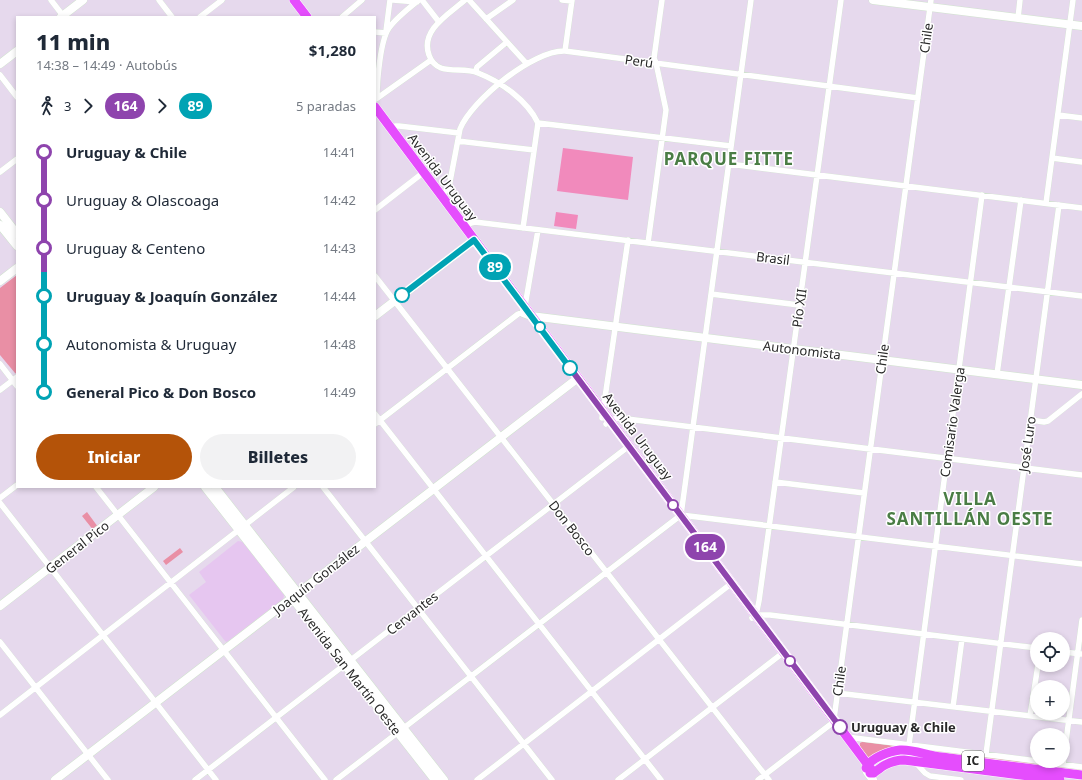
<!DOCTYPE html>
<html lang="es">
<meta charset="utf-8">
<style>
body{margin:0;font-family:"Noto Sans",sans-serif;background:#f2f2f3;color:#1f2937;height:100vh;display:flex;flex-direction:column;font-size:15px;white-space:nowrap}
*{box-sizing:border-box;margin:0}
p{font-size:13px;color:#747a83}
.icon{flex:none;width:22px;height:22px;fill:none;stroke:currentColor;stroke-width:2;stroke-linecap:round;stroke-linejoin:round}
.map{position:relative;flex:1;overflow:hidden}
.drawer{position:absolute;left:16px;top:16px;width:360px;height:472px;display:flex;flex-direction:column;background:#fff;border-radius:0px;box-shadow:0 2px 6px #0003}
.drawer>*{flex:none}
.badge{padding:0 8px;border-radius:13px;font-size:14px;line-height:26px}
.fabs{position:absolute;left:1030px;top:632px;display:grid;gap:8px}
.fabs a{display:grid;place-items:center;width:40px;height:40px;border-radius:50%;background:#fff;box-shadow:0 2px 6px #0003;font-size:20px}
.map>.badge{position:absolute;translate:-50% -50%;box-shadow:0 0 0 2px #fff}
.legs{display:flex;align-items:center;gap:6px;height:44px;padding:0 20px;font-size:13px}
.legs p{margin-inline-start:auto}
.headline{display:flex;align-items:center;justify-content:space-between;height:68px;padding:0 20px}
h1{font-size:22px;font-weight:800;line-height:30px}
.action{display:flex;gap:8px;margin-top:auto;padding:8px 20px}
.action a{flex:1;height:46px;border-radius:24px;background:#b45309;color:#fff;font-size:16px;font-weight:800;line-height:46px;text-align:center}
.action a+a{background:#f2f2f3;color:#1f2937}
ul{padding:0 20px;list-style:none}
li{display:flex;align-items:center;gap:14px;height:48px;font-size:15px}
li i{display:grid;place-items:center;width:6px;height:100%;margin:0 5px;background:currentColor}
li i::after{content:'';width:10px;height:10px;margin:-5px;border:3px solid;border-radius:50%;background:#fff}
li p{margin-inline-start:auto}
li:first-child i{background:linear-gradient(#0000 50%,currentColor 0)}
li:last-child i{background:linear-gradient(currentColor 50%,#0000 0)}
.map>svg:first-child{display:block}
</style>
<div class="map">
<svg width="1082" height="780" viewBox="0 0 1082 780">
<rect width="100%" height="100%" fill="#e6d9ed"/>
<path fill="#e6c6f0" d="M238,541L243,542L284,595L283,601L227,642L225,641L189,595L206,582L199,572Z"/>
<path fill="#e98fa5" d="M17,275V374L15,373L0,355V288Z
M87,512L98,527L94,531L82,516Z
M180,548L183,552L166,565L163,561Z
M864,741L1082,769V773L913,749L868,758L860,746V743Z"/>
<path fill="#f18abc" d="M563,148L633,157L628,200L557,191Z
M556,212L578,215L576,229L554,226Z"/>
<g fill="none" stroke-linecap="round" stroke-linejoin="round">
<defs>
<path id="street" d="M51,0L64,17
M159,0L172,17
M393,0L417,2
M422,0L439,22
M465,0C449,14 420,30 429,55C431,61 436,66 441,68C453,72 466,68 478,73C501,82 527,100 538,123
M469,0L527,64
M562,0L572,1
M200,17L222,0
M342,17L362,0
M1018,18L1020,0
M486,19L513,0
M386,31L390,0
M375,32L386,33
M565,51L572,0
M477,72L476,70L477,67L507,42
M0,75L17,97
M377,98C377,82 380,41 389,28C396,18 409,8 419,0
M376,99L431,60
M1058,115L1082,118
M538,123L731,146
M391,129L395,126H399L459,133
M458,141L534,150
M1052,158L1082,162
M729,164L1082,208
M0,172L17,159
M441,195L447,190L449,187L460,129C472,100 533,50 565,51L918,98
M1046,203L1073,0
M375,210L424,172
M465,227L471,223L475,222L1082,296
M523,228L538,123
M648,243L666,110L656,63L654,58L662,0
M375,276L769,780
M711,294L799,305
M0,364L17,386
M997,374L1021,200
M0,390L17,377
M375,414L661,780
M602,418L628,240
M1031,420L1044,422L1048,421L1082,394
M375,424L518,314L524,312L538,230
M606,424L614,419L619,418L1082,475
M775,482L864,493
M96,487L325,780
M323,487L552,780
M0,498L17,485
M0,503L216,780
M681,515L1082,564
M756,615L759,601L841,0
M752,618L756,615H770L1037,648
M0,642L108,780
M1063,652L1082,654
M837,693L1082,722
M953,707L962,639
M0,715L294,487
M1030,716L1038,665
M847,737L1037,761
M909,745L982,195
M986,754L1059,205
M1037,761L1082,767
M915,762L925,773L930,776L961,780
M1063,764L1082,620
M195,780L629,446
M336,780L681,515L751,0
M477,780L732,583
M618,780L784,652
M758,780L831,724L834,719L931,0"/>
<path id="secondary" d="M873,0L1082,26
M61,17L83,0
M0,64L17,51
M0,212L17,234
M0,225L17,246
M0,281L17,268
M523,313L531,316L1082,385
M375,316L474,240
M205,487L435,780
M215,487L444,780
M0,606L154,487
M867,772L873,780
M55,780L578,378"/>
<path id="primary" d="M294,0L307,17
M375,107L874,773
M866,768C870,758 890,751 900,750C914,749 928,756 942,757C989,764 1035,769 1082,775
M870,773C876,773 879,768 885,765C891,762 897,760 904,760L1060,780"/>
</defs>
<use href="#street" stroke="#d0e3ce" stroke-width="6"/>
<use href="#secondary" stroke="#d0e3ce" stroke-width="9"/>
<use href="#primary" stroke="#fff" stroke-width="10"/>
<use href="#street" stroke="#fff" stroke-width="5.5"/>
<use href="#secondary" stroke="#fff" stroke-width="8"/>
<use href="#primary" stroke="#e54dfd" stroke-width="9"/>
</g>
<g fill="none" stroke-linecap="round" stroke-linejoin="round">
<defs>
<path id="line-1" d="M570,368L840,727"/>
<path id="line-2" d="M402,295L474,240L570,368"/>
</defs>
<use href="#line-1" stroke="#fff" stroke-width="9"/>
<use href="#line-2" stroke="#fff" stroke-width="9"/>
<use href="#line-1" stroke="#8e44ad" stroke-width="6"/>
<use href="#line-2" stroke="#00a3b4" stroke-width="6"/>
</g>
<g fill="#fff" stroke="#00a3b4" stroke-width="2">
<circle cx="402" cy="295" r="7"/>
<circle cx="540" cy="327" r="5"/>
<circle cx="570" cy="368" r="7"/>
</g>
<g fill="#fff" stroke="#8e44ad" stroke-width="2">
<circle cx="673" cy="505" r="5"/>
<circle cx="790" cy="661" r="5"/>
<circle cx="840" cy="727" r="7"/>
</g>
<g text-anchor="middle" stroke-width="3" stroke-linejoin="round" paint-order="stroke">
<rect fill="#fff" stroke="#696969" stroke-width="1" x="962" y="751" width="22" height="20" rx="3"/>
<g font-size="12" font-weight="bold" fill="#292929">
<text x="973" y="765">IC</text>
</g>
<g font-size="13" fill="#292929" stroke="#fff">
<text transform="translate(926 38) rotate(-82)" y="5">Chile</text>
<text transform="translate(639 61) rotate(8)" y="5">Perú</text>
<text transform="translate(443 177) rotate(53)" y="5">Avenida Uruguay</text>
<text transform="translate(773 258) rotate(7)" y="5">Brasil</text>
<text transform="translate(799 308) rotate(-82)" y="5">Pío XII</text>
<text transform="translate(802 350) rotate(7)" y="5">Autonomista</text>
<text transform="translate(882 359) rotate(-82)" y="5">Chile</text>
<text transform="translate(952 422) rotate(-82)" y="5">Comisario Valerga</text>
<text transform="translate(638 436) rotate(53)" y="5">Avenida Uruguay</text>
<text transform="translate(1027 444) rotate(-82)" y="5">José Luro</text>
<text transform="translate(572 528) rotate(52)" y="5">Don Bosco</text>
<text transform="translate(77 547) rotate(-38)" y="5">General Pico</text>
<text transform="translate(316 579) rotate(-38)" y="5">Joaquín González</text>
<text transform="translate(412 613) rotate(-38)" y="5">Cervantes</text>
<text transform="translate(350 671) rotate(52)" y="5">Avenida San Martín Oeste</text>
<text transform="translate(839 681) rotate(-82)" y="5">Chile</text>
</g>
<g font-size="13" font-weight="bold" fill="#292929" stroke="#fff" text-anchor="start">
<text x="851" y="732">Uruguay &amp; Chile</text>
</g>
<g font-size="17" font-weight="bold" letter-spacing="1" fill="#4a7d45" stroke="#fff">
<text x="729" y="165">PARQUE FITTE</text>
<text x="970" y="505">VILLA<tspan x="970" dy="20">SANTILLÁN OESTE</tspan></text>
</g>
</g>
</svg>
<div class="fabs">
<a><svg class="icon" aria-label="locate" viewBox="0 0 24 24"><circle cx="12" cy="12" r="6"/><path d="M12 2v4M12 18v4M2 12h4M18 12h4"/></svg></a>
<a>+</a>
<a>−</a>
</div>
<b class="badge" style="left:705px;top:547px;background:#8e44ad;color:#fff">164</b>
<b class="badge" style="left:495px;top:267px;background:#00a3b4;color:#fff">89</b>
<section class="drawer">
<div class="headline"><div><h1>11 min</h1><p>14:38 – 14:49 · Autobús</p></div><b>$1,280</b></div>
<div class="legs"><svg class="icon" aria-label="walk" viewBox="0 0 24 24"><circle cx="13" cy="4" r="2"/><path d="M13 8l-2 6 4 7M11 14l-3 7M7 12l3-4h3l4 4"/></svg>3<svg class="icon" aria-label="forward" viewBox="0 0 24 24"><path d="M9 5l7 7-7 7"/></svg><b class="badge" style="background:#8e44ad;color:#fff">164</b><svg class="icon" aria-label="forward" viewBox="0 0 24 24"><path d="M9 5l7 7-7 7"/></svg><b class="badge" style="background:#00a3b4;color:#fff">89</b><p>5 paradas</p></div>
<ul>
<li><i style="color:#8e44ad"></i><b>Uruguay &amp; Chile</b><p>14:41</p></li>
<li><i style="color:#8e44ad"></i><span>Uruguay &amp; Olascoaga</span><p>14:42</p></li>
<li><i style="color:#8e44ad"></i><span>Uruguay &amp; Centeno</span><p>14:43</p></li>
<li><i style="color:#00a3b4"></i><b>Uruguay &amp; Joaquín González</b><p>14:44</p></li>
<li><i style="color:#00a3b4"></i><span>Autonomista &amp; Uruguay</span><p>14:48</p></li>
<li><i style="color:#00a3b4"></i><b>General Pico &amp; Don Bosco</b><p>14:49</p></li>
</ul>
<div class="action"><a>Iniciar</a><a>Billetes</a></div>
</section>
</div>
